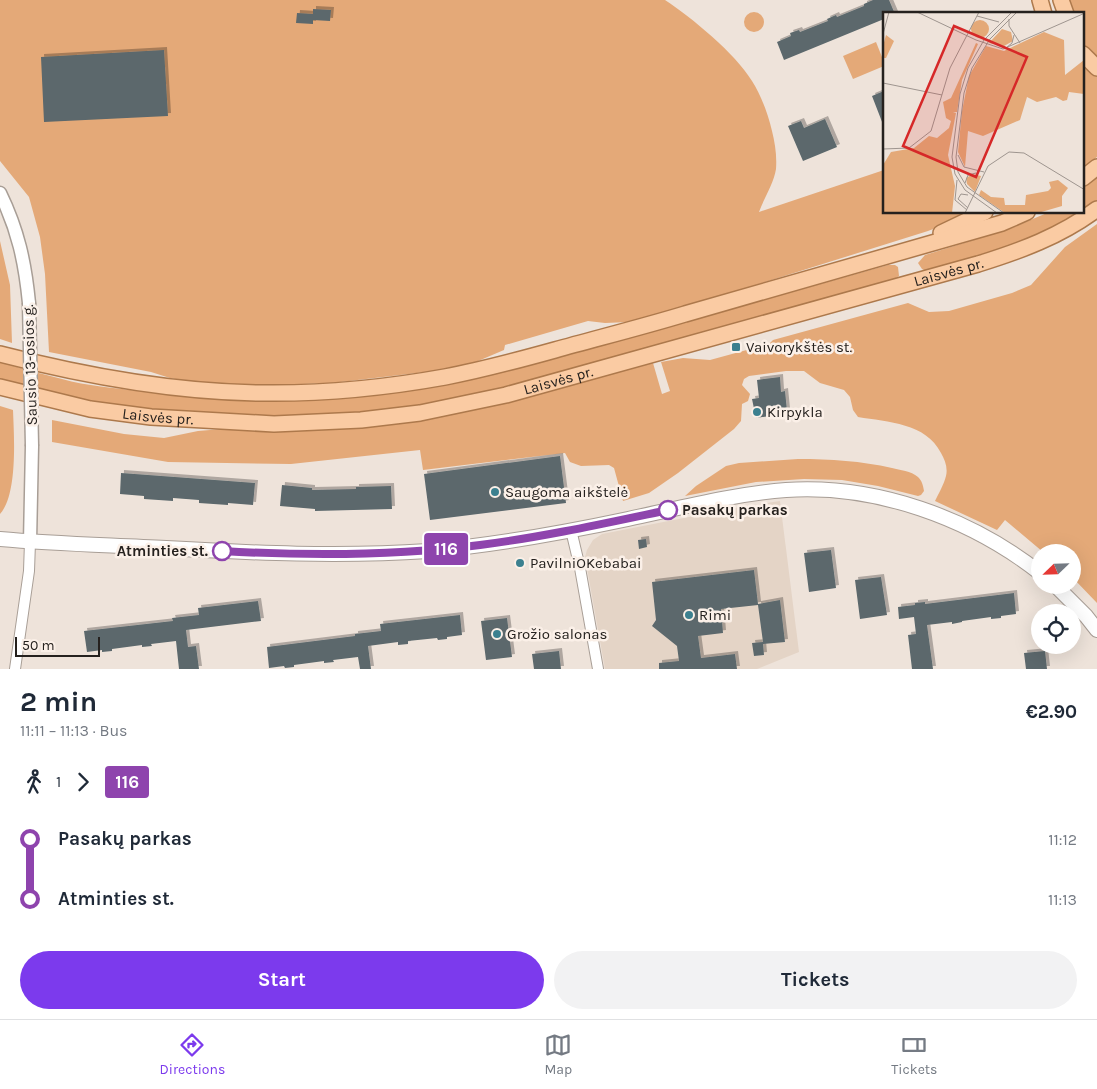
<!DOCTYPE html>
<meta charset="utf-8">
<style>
body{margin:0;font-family:Karla,sans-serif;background:#f2f2f3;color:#1f2937;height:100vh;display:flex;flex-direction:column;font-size:19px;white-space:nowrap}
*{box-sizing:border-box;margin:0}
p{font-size:16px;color:#747a83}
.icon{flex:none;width:28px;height:28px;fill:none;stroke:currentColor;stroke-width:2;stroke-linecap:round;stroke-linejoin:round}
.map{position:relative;height:669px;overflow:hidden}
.side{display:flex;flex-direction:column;background:#fff;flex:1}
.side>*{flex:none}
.badge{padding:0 10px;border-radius:4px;font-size:18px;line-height:32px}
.needle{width:32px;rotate:247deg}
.controls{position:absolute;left:1031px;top:544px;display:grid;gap:10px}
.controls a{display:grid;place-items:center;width:50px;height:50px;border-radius:50%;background:#fff;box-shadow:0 5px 20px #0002;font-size:25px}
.scale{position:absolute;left:15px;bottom:12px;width:85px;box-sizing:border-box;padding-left:5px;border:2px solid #25211e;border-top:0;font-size:14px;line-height:18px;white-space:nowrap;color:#25211e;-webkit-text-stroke:4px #fbf0e8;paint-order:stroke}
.map>.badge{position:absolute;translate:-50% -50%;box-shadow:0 0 0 2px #fff}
.legs{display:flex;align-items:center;gap:8px;height:55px;padding:0 20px;font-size:16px}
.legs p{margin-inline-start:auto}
.summary{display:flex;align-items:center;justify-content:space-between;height:85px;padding:0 20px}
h1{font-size:28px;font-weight:700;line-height:38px}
.action{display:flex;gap:10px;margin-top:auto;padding:10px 20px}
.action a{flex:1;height:58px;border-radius:30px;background:#7c3aed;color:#fff;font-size:20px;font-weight:700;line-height:58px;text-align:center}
.action a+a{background:#f2f2f3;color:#1f2937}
ul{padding:0 20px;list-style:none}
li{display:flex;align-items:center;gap:18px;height:60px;font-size:19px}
li i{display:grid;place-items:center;width:8px;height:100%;margin:0 6px;background:currentColor}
li i::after{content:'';width:12px;height:12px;margin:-6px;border:4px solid;border-radius:50%;background:#fff}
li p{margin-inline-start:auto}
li:first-child i{background:linear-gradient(#0000 50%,currentColor 0)}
li:last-child i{background:linear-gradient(currentColor 50%,#0000 0)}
.menu{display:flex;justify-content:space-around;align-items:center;height:70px;border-top:1px solid #e0e1e3;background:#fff;font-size:14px;color:#747a83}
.menu a{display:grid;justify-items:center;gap:2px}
.menu .selected{color:#7c3aed}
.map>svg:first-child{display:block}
</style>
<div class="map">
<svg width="1097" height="669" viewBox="0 0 1097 669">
<defs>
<filter id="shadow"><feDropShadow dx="3" dy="-3" stdDeviation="0" flood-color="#0004"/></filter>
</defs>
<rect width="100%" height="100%" fill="#eee3da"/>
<path fill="#e4d4c6" d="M780,501L799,652L757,669H605L585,557L587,550L593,540L602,534L735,508Z"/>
<path fill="#e4a978" d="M0,0H665C692,18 735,53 752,81C761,95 768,114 772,131C775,143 777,156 776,169C774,183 764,198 759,212L884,170V212L975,213L928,231L708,300L629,322L605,323L588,321L505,345L504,350L471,364L434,371L332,383L277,385H232L191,382L170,378L151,372L49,352L45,274L40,237L29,197L0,161Z
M1067,0H1097V60L1085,48L1083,44V14H1071Z
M744 22a10 10 0 1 1 20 0a10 10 0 1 1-20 0Z
M876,42L884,62V66L853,79L843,56Z
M1083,67L1097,77V157L1083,168Z
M1097,177V200L1083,210V188Z
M1047,213H1080L1067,221L1004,250L931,270L926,271L922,269L918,263L925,255L1009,229Z
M1097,224V603L1073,578L1072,552H1043L1005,520L997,530L935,501C939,493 944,484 946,476C948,468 945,460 941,453C926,423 888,422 858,417L853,410L850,397L844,390L820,383L804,371H786L749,376L744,379L742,385L750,394L748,401L742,404L741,421L734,429L678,473L649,493L623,501L614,468L609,465L581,466L570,462L565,453L423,470L420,450L291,464L168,462L52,442V420L124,434L164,438L198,431L222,429L284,431L384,425L432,419L498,405L653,363L662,394L670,391L661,362L683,358L710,360L769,344L773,340L908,303L929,312L949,311L1012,293L1031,285L1065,247Z
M0,241L10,285L12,343L0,339Z
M888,265H895L898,267L899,276L893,280L472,397C436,402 400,409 363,412C286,418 207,417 129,407C86,402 43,390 0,380V362C21,368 41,374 62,379C87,386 114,388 140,391C263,407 387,400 508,371Z
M0,406L13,410C14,436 18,494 0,514Z
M798,459C831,459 861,461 892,468C900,470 911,471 918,477C922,481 923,485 924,491L921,495L918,496L878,486L842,480L804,479L756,482L685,496L696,486L726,466L739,463Z"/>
<path fill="#5b686c" filter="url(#shadow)" d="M873,0H889L895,14H884V19L784,60L777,42L791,36L790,33L799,30L800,32L828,21L827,19L836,15L837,17L864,6V4Z
M313,9L331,10L330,21L313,20Z
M297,13L313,14V24L296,23Z
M164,50L168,116L44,122L41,57Z
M884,91V127L872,96Z
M825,119L837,147L803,161L788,126L801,121L804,128Z
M780,377L781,392L785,391L787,411L769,413L770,416L756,418L752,399L759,398L757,380Z
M560,456L566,503L430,520L424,474Z
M121,473L255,483L253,505L228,503V505L199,503V500L173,498V501L144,499V496L120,494Z
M282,485L312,488V490L356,489V487L391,486L392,509L315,511V509L280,506Z
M646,539L647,547L639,549L638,540Z
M831,550L836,588L809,592L804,553Z
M754,570L758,604L780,600L785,642L763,644L764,655L754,656L752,643L763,642L758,605L721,609L723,633L698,636L701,658L735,654L737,669H659V663L679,661L677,646L652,626L656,620L652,582Z
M881,577L887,615L860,619L855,580Z
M1014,593L1016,614L1001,616V618L991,619V617L962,621V622L952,624V622L927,625L933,669H912L908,635L916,634L914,617L899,619L898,607L915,605V603L925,602V604Z
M258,601L261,621L186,630L188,647L196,646L199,669H179L176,641L151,644L152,646L142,647V645L112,649V651L102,652V650L87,652L84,631L173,621L172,618L199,615L198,608Z
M460,615L462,635L447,637V639L438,640L437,638L408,641V644L398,645V642L368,646L371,669H360L358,657L333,660L334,662L324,663V661L294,665V667L285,668L284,666L269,668L267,647L355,636V634L381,631L380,624Z
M507,618L512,657L486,660L481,621Z
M559,651L561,669H534L532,654Z
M1045,651L1047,669H1026L1024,653Z"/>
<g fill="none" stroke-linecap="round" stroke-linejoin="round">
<defs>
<path id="minor" d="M571,530L580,568L598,669
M15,669L29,571L30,542"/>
<path id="tertiary" d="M0,193C18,230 25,262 29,303
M30,542L32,446"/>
<path id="secondary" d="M0,539C55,544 110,545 166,548C253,553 340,557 428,551C495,545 562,533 628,519C680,508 733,494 786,490C876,484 970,518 1040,573
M1055,585L1086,616L1097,630"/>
<g id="primary">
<path d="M1040,0L1044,14"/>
<path d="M1061,0L1066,14"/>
<path d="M1083,54L1097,68"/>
<path d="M1083,178L1097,167"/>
<path d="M941,233L985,212"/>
<path d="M0,354C85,376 172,392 260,393C321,394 384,388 445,377C482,370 519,360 555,350C598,338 642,327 685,314C791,284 897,254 1002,223L1027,212"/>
<path id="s1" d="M0,387L90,409L151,417L274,424L361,420L420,413L506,395L978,264C1020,251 1061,236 1097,209"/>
</g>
</defs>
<use href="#minor" stroke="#a89e96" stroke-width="12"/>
<use href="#tertiary" stroke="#a89e96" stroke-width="15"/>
<use href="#secondary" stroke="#a89e96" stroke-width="16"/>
<use href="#primary" stroke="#ad794c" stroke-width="18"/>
<use href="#minor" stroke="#fff" stroke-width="10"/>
<use href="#tertiary" stroke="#fff" stroke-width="12"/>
<use href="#secondary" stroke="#fff" stroke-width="14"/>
<use href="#primary" stroke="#facba3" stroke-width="15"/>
<defs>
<path id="tertiary-bridge" d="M29,303L32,446"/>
</defs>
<use href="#tertiary-bridge" stroke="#a89e96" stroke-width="15" stroke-linecap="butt"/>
<use href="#tertiary-bridge" stroke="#fff" stroke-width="12"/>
</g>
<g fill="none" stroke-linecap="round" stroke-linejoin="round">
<defs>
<path id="line-1" d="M222,551C309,556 394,556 480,545C543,537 606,523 668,510"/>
</defs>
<use href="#line-1" stroke="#fff" stroke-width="11"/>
<use href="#line-1" stroke="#8e44ad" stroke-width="8"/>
</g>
<g fill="#3c808f" stroke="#fbf0e8" stroke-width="2">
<rect x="731" y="342" width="10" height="10" rx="2.5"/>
<circle cx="757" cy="412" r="5"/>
<circle cx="495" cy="492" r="5"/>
<circle cx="520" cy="563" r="5"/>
<circle cx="689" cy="615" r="5"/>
<circle cx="497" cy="634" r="5"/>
</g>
<g fill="#fff" stroke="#8e44ad" stroke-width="2.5">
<circle cx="668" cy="510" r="9"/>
<circle cx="222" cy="551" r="9"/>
</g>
<g text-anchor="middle" stroke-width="5" stroke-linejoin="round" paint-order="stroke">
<g font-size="15" fill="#25211e" stroke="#fbf0e8">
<text dy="5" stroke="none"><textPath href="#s1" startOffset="971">Laisvės pr.</textPath></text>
<text transform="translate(30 365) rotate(-92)" y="5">Sausio 13-osios g.</text>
<text dy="5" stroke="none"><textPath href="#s1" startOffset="566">Laisvės pr.</textPath></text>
<text dy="5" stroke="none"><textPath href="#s1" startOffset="161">Laisvės pr.</textPath></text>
</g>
<g font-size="15" fill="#25211e" stroke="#fbf0e8" text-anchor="start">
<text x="746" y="352">Vaivorykštės st.</text>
<text x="767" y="417">Kirpykla</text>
<text x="505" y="497">Saugoma aikštelė</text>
<text x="530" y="568">PavilniOKebabai</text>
<text x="699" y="620">Rimi</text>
<text x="507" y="639">Grožio salonas</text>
</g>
<g font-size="15" font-weight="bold" fill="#25211e" stroke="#fbf0e8" text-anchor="start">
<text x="682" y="515">Pasakų parkas</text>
<text x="208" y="556" text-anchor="end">Atminties st.</text>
</g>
</g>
<g transform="translate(883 12)">
<rect width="201" height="201" fill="#eee3da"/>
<path d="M88 17a9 9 0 1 1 18 0a9 9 0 1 1-18 0ZM119,17L128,20L130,29L121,34L106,31ZM161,20L181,28L182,63L201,48V82L186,80L184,88L180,89L173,85L154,90L144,85L137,108L100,124L85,119L82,155L75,140L79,99L86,64L103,34L121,39ZM3,23L11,29L3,46H0V34ZM93,31L95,32L79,68L74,100H70L73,101L65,143L72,174L69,201H0V153L8,140L31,136L46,124L54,126L66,116L68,109L63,106L60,90L68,86ZM90,162L98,164L92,180L84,172L83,166ZM175,168L185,176L179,184V194L155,201H122L96,183L98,178L108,185L121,186L122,193H142L143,183L165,179L168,176L166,170Z" fill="#e4a978"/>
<path fill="none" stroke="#9e958f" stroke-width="1" d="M34,0L93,28L120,37L202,1M94,4L116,10M126,7V14L137,31M0,22L6,0M123,36L129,31L131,23M0,71L59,83M0,137L26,136L48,119L67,56L96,0M75,143L81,155L101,160M74,168L72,188L84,198M82,171L85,163L93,161M85,183L78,182L75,187L85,196M82,201L105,154L126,140L141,141L202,178M114,201L82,178L72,162L69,145L77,82L85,56L101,28L129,0M121,201L84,175L75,160L73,145L81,81L89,56L107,27L134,0"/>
<path fill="#d62828" fill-opacity="0.15" stroke="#d62828" stroke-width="2.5" d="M71,14L144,45L93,165L20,134Z"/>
<rect width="201" height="201" fill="none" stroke="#25211e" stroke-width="2.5"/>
</g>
</svg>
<div class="controls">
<a><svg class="needle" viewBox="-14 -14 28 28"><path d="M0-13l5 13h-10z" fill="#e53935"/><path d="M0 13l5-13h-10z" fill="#747a83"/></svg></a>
<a><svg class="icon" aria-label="locate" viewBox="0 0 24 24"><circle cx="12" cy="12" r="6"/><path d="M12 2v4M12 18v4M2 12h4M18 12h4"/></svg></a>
</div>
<div class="scale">50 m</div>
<b class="badge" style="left:446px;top:549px;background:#8e44ad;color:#fff">116</b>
</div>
<section class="side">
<div class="summary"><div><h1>2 min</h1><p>11:11 – 11:13 · Bus</p></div><b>€2.90</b></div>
<div class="legs"><svg class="icon" aria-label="walk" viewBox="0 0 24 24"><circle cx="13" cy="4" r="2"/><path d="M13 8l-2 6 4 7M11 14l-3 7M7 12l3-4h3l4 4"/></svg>1<svg class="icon" aria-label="forward" viewBox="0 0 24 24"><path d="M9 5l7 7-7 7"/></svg><b class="badge" style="background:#8e44ad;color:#fff">116</b></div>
<ul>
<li><i style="color:#8e44ad"></i><b>Pasakų parkas</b><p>11:12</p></li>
<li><i style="color:#8e44ad"></i><b>Atminties st.</b><p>11:13</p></li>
</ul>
<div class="action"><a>Start</a><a>Tickets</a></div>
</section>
<nav class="menu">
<a class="selected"><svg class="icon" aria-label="directions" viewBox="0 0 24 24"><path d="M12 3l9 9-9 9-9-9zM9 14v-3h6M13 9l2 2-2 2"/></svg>Directions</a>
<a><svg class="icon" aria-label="map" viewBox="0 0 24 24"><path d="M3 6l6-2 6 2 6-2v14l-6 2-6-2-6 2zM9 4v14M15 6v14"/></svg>Map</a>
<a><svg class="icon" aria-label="tickets" viewBox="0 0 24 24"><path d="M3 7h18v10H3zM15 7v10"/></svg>Tickets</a>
</nav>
